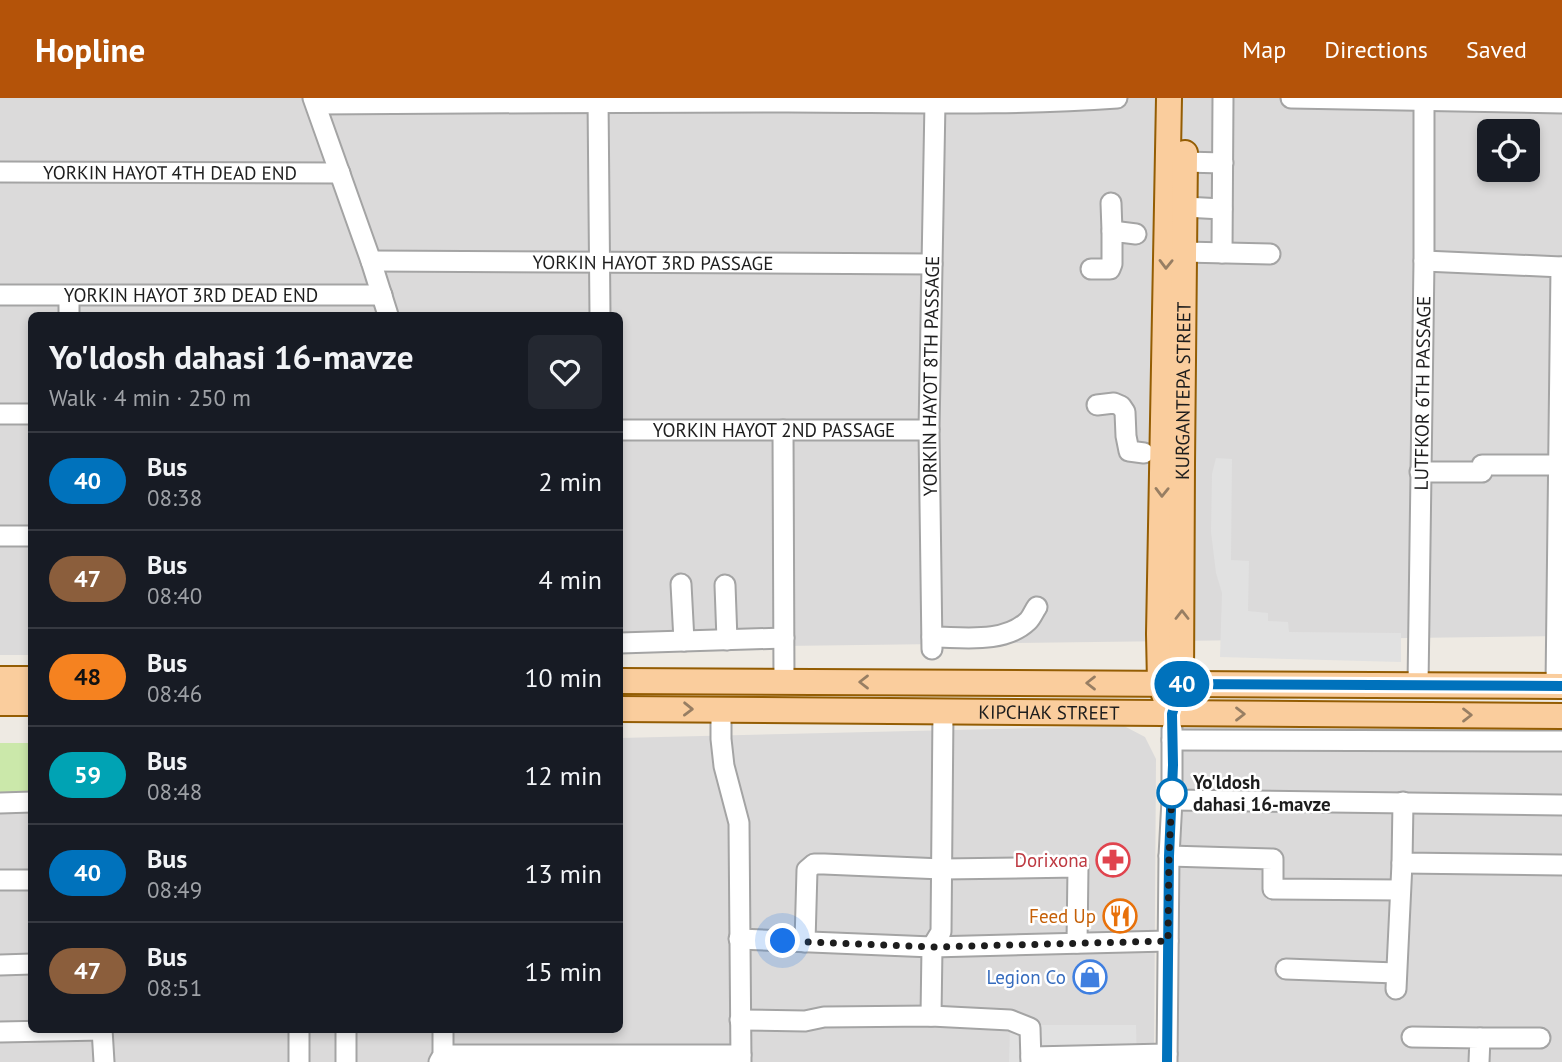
<!DOCTYPE html>
<meta charset="utf-8">
<style>
body{margin:0;font-family:"PT Sans",sans-serif;background:#242831;color:#f1f3f6;height:100vh;display:flex;flex-direction:column;font-size:26px;white-space:nowrap}
*{box-sizing:border-box;margin:0}
p{font-size:23px;color:#9ea1a6}
.icon{flex:none;width:38px;height:38px;fill:none;stroke:currentColor;stroke-width:2;stroke-linecap:round;stroke-linejoin:round}
.map{position:relative;flex:1;overflow:hidden}
.panel{position:absolute;left:28px;top:214px;width:595px;height:721px;display:flex;flex-direction:column;background:#171b24;border-radius:10px;box-shadow:0 4px 10px #0003}
.panel>*{flex:none}
.badge{padding:0 14px;border-radius:23px;font-size:24px;line-height:46px}
.tools{position:absolute;left:1477px;top:21px;display:grid;gap:14px}
.tools a{display:grid;place-items:center;width:63px;height:63px;border-radius:10px;background:#171b24;box-shadow:0 4px 10px #0003;font-size:35px}
.you{position:absolute;width:35px;height:35px;margin:-18px;border:5px solid #fff;border-radius:50%;background:#1a73e8;box-shadow:0 0 0 10px #1a73e833}
.map>.badge{position:absolute;translate:-50% -50%;box-shadow:0 0 0 4px #fff}
.round{display:grid;place-items:center;flex:none;width:74px;height:74px;border-radius:10px;background:#242831}
.headline{display:flex;align-items:center;justify-content:space-between;height:119px;padding:0 21px}
h1{font-size:33px;font-weight:600;line-height:52px}
ul{padding:0;list-style:none}
li{display:flex;align-items:center;gap:21px;height:98px;padding:0 21px;border-top:2px solid #363941}
li div{flex:1}
li b{display:block;font-size:26px}
li em{font-style:normal}
li .badge{min-width:77px;font-weight:700;text-align:center}
header{display:flex;align-items:center;gap:42px;box-sizing:border-box;height:98px;padding:0 35px;background:#b45309;color:#fff}
header strong{font-size:33px}
nav{display:flex;gap:38px;margin-inline-start:auto;font-size:24px}
.map>svg:first-child{display:block}
</style>
<header>
<strong>Hopline</strong>
<nav><a>Map</a><a>Directions</a><a>Saved</a></nav>
</header>
<div class="map">
<svg width="1562" height="964" viewBox="0 0 1562 964">
<rect width="100%" height="100%" fill="#eeeae3"/>
<path fill="#dbdada" fill-rule="evenodd" d="M0,0H1562V538L620,550V217H32L31,557H0ZM1489,33H1528V72H1489Z
M1172,616L1562,618V964H1167Z
M1124,628L1145,639L1156,661L1154,964H0V658L31,656L32,931H620V640Z"/>
<path fill="#cbe8aa" d="M0,645H31V697H0Z"/>
<path fill="#e1e1e1" d="M1216,360L1232,361L1231,462L1249,463L1248,513L1268,515V523L1288,524L1289,534L1401,535V564L1220,559L1222,495L1216,475L1211,434L1212,376Z
M1010,927H1136L1137,964H1009Z"/>
<g fill="none" stroke-linecap="round" stroke-linejoin="round">
<defs>
<g id="minor">
<path d="M313,0L371,163L388,217"/>
<path d="M598,0L600,217"/>
<path d="M1291,0L1562,5"/>
<path d="M316,6C473,5 631,4 788,4C898,4 1008,8 1117,0"/>
<path d="M1185,64L1223,65"/>
<path id="s1" d="M0,74L340,75"/>
<path d="M1111,105L1112,133"/>
<path d="M1185,109L1222,111"/>
<path d="M1184,154L1270,156"/>
<path d="M1222,155L1223,0"/>
<path id="s2" d="M371,163L932,166"/>
<path d="M1424,163L1562,169"/>
<path d="M1091,171H1110L1112,166V133L1136,136"/>
<path id="s3" d="M0,197H382"/>
<path d="M69,217V198"/>
<path d="M1097,307L1114,305L1121,308L1125,314L1126,338L1129,353L1144,355"/>
<path d="M0,316H32"/>
<path id="s4" d="M620,332H929"/>
<path d="M783,332L784,584"/>
<path d="M1420,374H1482V367H1562"/>
<path d="M0,438H32"/>
<path d="M681,486L684,543"/>
<path d="M725,487L727,542"/>
<path d="M932,539C963,539 1004,546 1028,523C1032,519 1034,513 1037,509"/>
<path d="M620,545L784,540"/>
<path id="s5" d="M932,551L929,332L935,4"/>
<path id="s6" d="M1418,587L1424,163V2"/>
<path d="M1556,588L1561,169"/>
<path d="M721,612V641L724,668L739,725L741,964"/>
<path d="M1172,642L1562,643"/>
<path d="M1172,702L1562,707"/>
<path d="M1403,704L1402,765L1562,767"/>
<path d="M0,705L32,704"/>
<path d="M1169,758L1273,761V791L1400,792"/>
<path d="M0,782H32"/>
<path d="M739,841L932,849L1168,843"/>
<path d="M805,844L807,772L814,766H824L942,771L1078,769L1077,845"/>
<path d="M0,867L32,866"/>
<path d="M1286,871L1396,875"/>
<path d="M1396,891L1402,765"/>
<path d="M931,918L932,849L941,834L943,614"/>
<path d="M740,922L805,923L824,919L931,918L1010,922L1030,930L1031,964"/>
<path d="M102,931L104,964"/>
<path d="M299,931V964"/>
<path d="M346,931V964"/>
<path d="M0,934L102,932"/>
<path d="M1412,939L1480,940L1479,964"/>
<path d="M1480,940H1540"/>
<path d="M443,957H741"/>
<path d="M1031,959L1167,956"/>
<path d="M439,964L443,957V931"/>
<path d="M1167,964L1169,758L1172,702V631"/>
</g>
<g id="major">
<path d="M0,581H32"/>
<path d="M620,583L1562,588"/>
<path d="M1165,599L1160,585L1159,536L1169,0"/>
<path id="s7" d="M1176,602L1181,586L1182,366L1185,55"/>
<path d="M0,605H32"/>
<path id="s8" d="M620,611L1562,618"/>
</g>
</defs>
<use href="#minor" stroke="#a4a4a4" stroke-width="23"/>
<use href="#major" stroke="#945d03" stroke-width="28"/>
<use href="#minor" stroke="#fff" stroke-width="19"/>
<use href="#major" stroke="#facd9d" stroke-width="24"/>
</g>
<defs><path id="oneway-chevron" d="M-2-3.5L2.5 0L-2 3.5" fill="none" stroke-width="1.6" stroke-linecap="round" stroke-linejoin="round" transform="scale(1.75)"/></defs>
<g stroke="#977e63">
<use href="#oneway-chevron" transform="translate(1166 166) rotate(91)"/>
<use href="#oneway-chevron" transform="translate(1162 394) rotate(91)"/>
<use href="#oneway-chevron" transform="translate(1182 517) rotate(-90)"/>
<use href="#oneway-chevron" transform="translate(864 584) rotate(-180)"/>
<use href="#oneway-chevron" transform="translate(1091 585) rotate(-180)"/>
<use href="#oneway-chevron" transform="translate(688 611) rotate(1)"/>
<use href="#oneway-chevron" transform="translate(1240 616)"/>
<use href="#oneway-chevron" transform="translate(1467 617)"/>
</g>
<g fill="none" stroke-linecap="round" stroke-linejoin="round">
<defs>
<path id="line" d="M1167,964L1169,758L1173,667L1172,616L1181,586L1562,588"/>
</defs>
<use href="#line" stroke="#fff" stroke-width="16"/>
<use href="#line" stroke="#0072bc" stroke-width="10"/>
<path stroke="#1d1d1d" stroke-width="7" stroke-dasharray="0 12.6" d="M783,843L932,849L1168,843L1169,758L1172,695"/>
</g>
<defs>
<symbol id="pharmacy-ring" viewBox="-11 -11 22 22"><circle r="9.5" fill="#fff" stroke="#e0444e" stroke-width="1.5"/><path d="M-2-6h4v4h4v4h-4v4h-4v-4h-4v-4h4Z" fill="#e0444e"/></symbol>
<symbol id="restaurant-ring" viewBox="-11 -11 22 22"><circle r="9.5" fill="#fff" stroke="#e8710a" stroke-width="1.5"/><path d="M-5-6h1v4h1v-4h1v4h1v-4h1v5L-1.5 .5V6h-2V.5L-5-1ZM5-6V6H3V1.5H1.5Q1.5-4 5-6Z" fill="#e8710a"/></symbol>
<symbol id="shop-ring" viewBox="-11 -11 22 22"><circle r="9.5" fill="#fff" stroke="#3f7fe0" stroke-width="1.5"/><path d="M-5-2.5h2.3a2.7 3.5 0 0 1 5.4 0H5L5.5 6h-11ZM-1.5-2.5h3a1.5 2.3 0 0 0-3 0Z" fill="#3f7fe0"/></symbol>
</defs>
<g fill-rule="evenodd">
<use href="#pharmacy-ring" x="1094" y="743" width="38" height="38"/>
<use href="#restaurant-ring" x="1101" y="799" width="38" height="38"/>
<use href="#shop-ring" x="1071" y="860" width="38" height="38"/>
</g>
<circle fill="#fff" stroke="#0072bc" stroke-width="3.5" cx="1172" cy="695" r="14"/>
<g text-anchor="middle" stroke-width="5" stroke-linejoin="round" paint-order="stroke">
<g font-size="19" fill="#1d1d1d" stroke="#fff">
<text dy="7" stroke="none"><textPath href="#s1" startOffset="170">YORKIN HAYOT 4TH DEAD END</textPath></text>
<text dy="7" stroke="none"><textPath href="#s2" startOffset="282">YORKIN HAYOT 3RD PASSAGE</textPath></text>
<text dy="7" stroke="none"><textPath href="#s3" startOffset="191">YORKIN HAYOT 3RD DEAD END</textPath></text>
<text dy="7" stroke="none"><textPath href="#s5" startOffset="273">YORKIN HAYOT 8TH PASSAGE</textPath></text>
<text dy="7" stroke="none"><textPath href="#s7" startOffset="310">KURGANTEPA STREET</textPath></text>
<text dy="7" stroke="none"><textPath href="#s6" startOffset="292">LUTFKOR 6TH PASSAGE</textPath></text>
<text dy="7" stroke="none"><textPath href="#s4" startOffset="154">YORKIN HAYOT 2ND PASSAGE</textPath></text>
<text dy="7" stroke="none"><textPath href="#s8" startOffset="429">KIPCHAK STREET</textPath></text>
</g>
<g font-size="19" font-weight="bold" fill="#1d1d1d" stroke="#fff" text-anchor="start">
<text x="1193" y="691">Yo'ldosh<tspan x="1193" dy="22">dahasi 16-mavze</tspan></text>
</g>
<g font-size="19" fill="#be3a42" stroke="#fff" text-anchor="end">
<text x="1088" y="769">Dorixona</text>
</g>
<g font-size="19" fill="#c56008" stroke="#fff" text-anchor="end">
<text x="1096" y="825">Feed Up</text>
</g>
<g font-size="19" fill="#366cbe" stroke="#fff" text-anchor="end">
<text x="1066" y="886">Legion Co</text>
</g>
</g>
</svg>
<div class="tools">
<a><svg class="icon" aria-label="locate" viewBox="0 0 24 24"><circle cx="12" cy="12" r="6"/><path d="M12 2v4M12 18v4M2 12h4M18 12h4"/></svg></a>
</div>
<div class="you" style="left:783px;top:843px"></div>
<b class="badge" style="left:1182px;top:586px;background:#0072bc;color:#fff">40</b>
<section class="panel">
<div class="headline"><div><h1>Yo'ldosh dahasi 16-mavze</h1><p>Walk · 4 min · 250 m</p></div><a class="round"><svg class="icon" aria-label="heart" viewBox="0 0 24 24"><path d="M12 20l-8-8c-3-5 5-10 8-4 3-6 11-1 8 4z"/></svg></a></div>
<ul>
<li><span class="badge" style="background:#0072bc;color:#fff">40</span><div><b>Bus</b><p>08:38</p></div><em>2 min</em></li>
<li><span class="badge" style="background:#8b5e3c;color:#fff">47</span><div><b>Bus</b><p>08:40</p></div><em>4 min</em></li>
<li><span class="badge" style="background:#f58220;color:#111">48</span><div><b>Bus</b><p>08:46</p></div><em>10 min</em></li>
<li><span class="badge" style="background:#00a3b4;color:#fff">59</span><div><b>Bus</b><p>08:48</p></div><em>12 min</em></li>
<li><span class="badge" style="background:#0072bc;color:#fff">40</span><div><b>Bus</b><p>08:49</p></div><em>13 min</em></li>
<li><span class="badge" style="background:#8b5e3c;color:#fff">47</span><div><b>Bus</b><p>08:51</p></div><em>15 min</em></li>
</ul>
</section>
</div>
